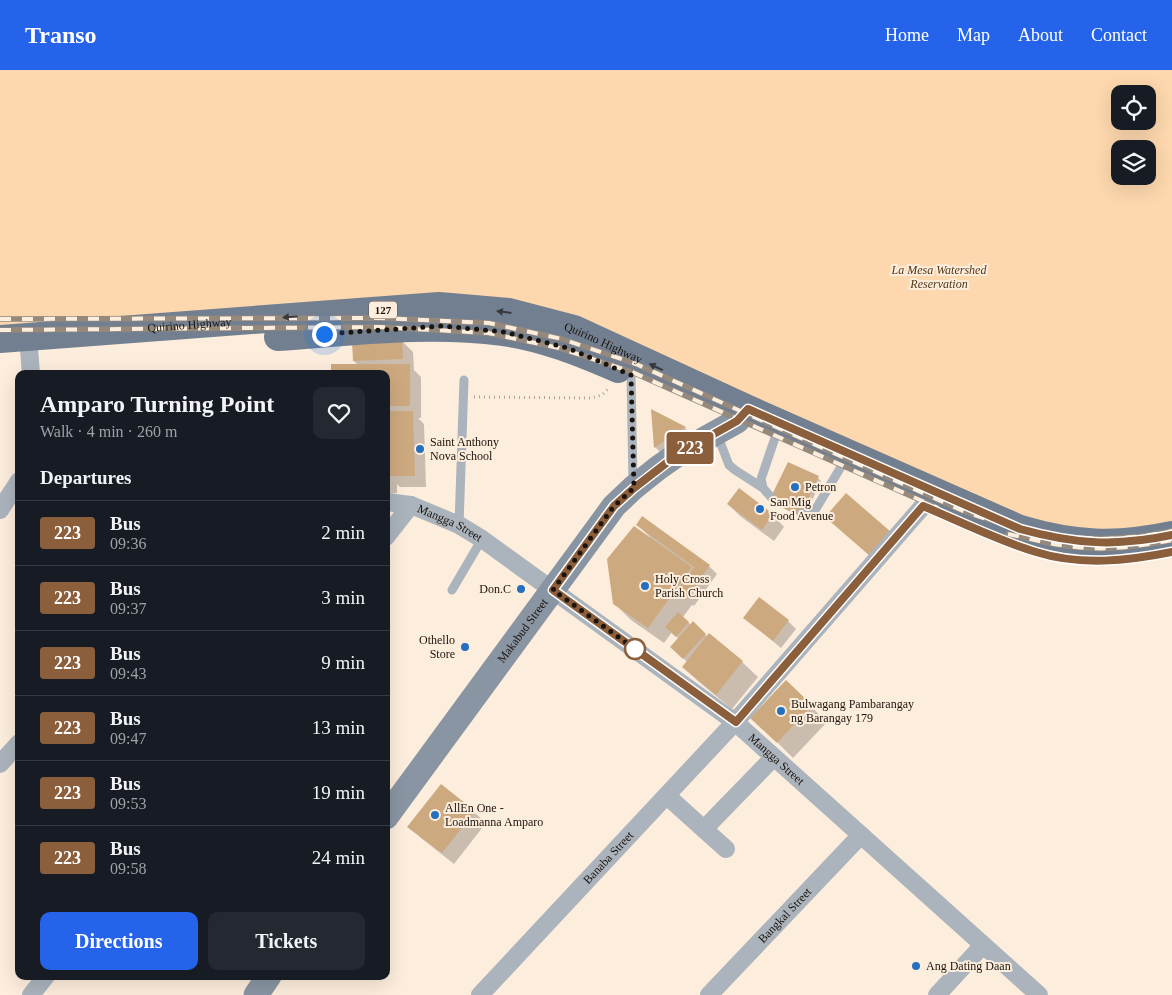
<!DOCTYPE html>
<meta charset="utf-8">
<style>
body{margin:0;font-family:"Times New Roman",serif;background:#242831;color:#f1f3f6;height:100vh;display:flex;flex-direction:column;font-size:19px;white-space:nowrap}
*{box-sizing:border-box;margin:0}
p{font-size:16px;color:#9ea1a6}
.icon{flex:none;width:28px;height:28px;fill:none;stroke:currentColor;stroke-width:2;stroke-linecap:round;stroke-linejoin:round}
.map{position:relative;flex:1;overflow:hidden}
.sheet{position:absolute;left:15px;top:300px;width:375px;height:610px;display:flex;flex-direction:column;background:#171b24;border-radius:10px;box-shadow:0 5px 20px #0002}
.sheet>*{flex:none}
.badge{padding:0 10px;border-radius:4px;font-size:18px;line-height:32px}
.fabs{position:absolute;left:1111px;top:15px;display:grid;gap:10px}
.fabs a{display:grid;place-items:center;width:45px;height:45px;border-radius:10px;background:#171b24;box-shadow:0 5px 20px #0002;font-size:25px}
.you{position:absolute;width:25px;height:25px;margin:-12px;border:4px solid #fff;border-radius:50%;background:#1a73e8;box-shadow:0 0 0 8px #1a73e833}
.map>.badge{position:absolute;translate:-50% -50%;box-shadow:0 0 0 2px #fff}
h2{padding:0 25px;font-size:19px;line-height:45px}
.round{display:grid;place-items:center;flex:none;width:52px;height:52px;border-radius:10px;background:#242831}
.summary{display:flex;align-items:center;justify-content:space-between;height:85px;padding:0 25px}
h1{font-size:24px;font-weight:700;line-height:38px}
.button{display:flex;gap:10px;margin-top:auto;padding:10px 25px}
.button a{flex:1;height:58px;border-radius:10px;background:#2563eb;color:#fff;font-size:20px;font-weight:700;line-height:58px;text-align:center}
.button a+a{background:#242831;color:#f1f3f6}
ul{padding:0;list-style:none}
li{display:flex;align-items:center;gap:15px;height:65px;padding:0 25px;border-top:1px solid #363941}
li div{flex:1}
li b{display:block;font-size:19px}
li em{font-style:normal}
li .badge{min-width:55px;font-weight:700;text-align:center}
header{display:flex;align-items:center;gap:30px;box-sizing:border-box;height:70px;padding:0 25px;background:#2563eb;color:#fff}
header strong{font-size:24px}
nav{display:flex;gap:28px;margin-inline-start:auto;font-size:18px}
.map>svg:first-child{display:block}
</style>
<header>
<strong>Transo</strong>
<nav><a>Home</a><a>Map</a><a>About</a><a>Contact</a></nav>
</header>
<div class="map">
<svg width="1172" height="925" viewBox="0 0 1172 925">
<rect width="100%" height="100%" fill="#fdeddc"/>
<path fill="#fdd8ae" fill-rule="evenodd" d="M0,0H1172V474L1116,482L570,270L441,248L0,281ZM1120,24H1148V51H1120ZM1120,79H1148V106H1120Z"/>
<path fill="#0003" d="M401,270L413,282L414,300L421,307V348H418L424,354L426,417H400L397,414V423L386,424V304L359,296L354,291Z
M652,341L685,358L692,365L663,385L655,377Z
M818,408L821,411L804,448L774,434L771,431Z
M739,420L773,445L784,457L774,471L740,446L728,434Z
M638,455L709,496L717,504L694,536L692,535L683,547L691,555L693,553L708,567L742,592L758,607L732,639L699,612L683,597L687,592L679,584V569L672,562L664,573L631,550L615,534L650,467Z
M745,548L788,551L796,559L781,578Z
M786,612L827,652L793,688L768,663Z
M474,742L486,753L454,794L421,768L409,757Z"/>
<path fill="#cda97f" d="M402,269L403,289L353,291L352,271Z
M331,294H410V336H386V304H331Z
M651,339L686,357L654,378Z
M386,341H413L415,406H387Z
M788,392L819,406L800,446L769,431Z
M739,418L773,444L762,460L727,434Z
M846,423L891,462L870,486L825,447Z
M642,446L710,495L686,530L676,523L694,497L636,455Z
M634,456L692,497L648,558L613,534L607,489Z
M759,527L789,550L773,571L743,548Z
M678,542L689,552L676,567L665,557Z
M693,551L706,564L683,589L670,577Z
M709,563L743,591L716,625L682,597Z
M786,610L812,635L777,673L750,648Z
M441,714L475,741L442,783L407,757Z"/>
<g fill="none" stroke-linecap="round" stroke-linejoin="round">
<path stroke="#b1a497" stroke-width="3" stroke-dasharray="1 4" stroke-linecap="butt" d="M474,327L591,328L602,325L609,318"/>
<path stroke="#abb3bc" stroke-width="9" d="M631,305L633,412
M717,364L729,395L735,400L763,418
M771,427L763,418L761,409L779,356
M801,443L814,442L848,385
M459,455L464,310
M452,520L482,469"/>
<g stroke="#abb3bc" stroke-width="18">
<path d="M28,266L31,304"/>
<path id="s1" d="M386,432L411,435L459,455L482,469L735,652L1039,925"/>
<path d="M0,440L19,411"/>
<path d="M386,467L411,435"/>
<path d="M0,694L19,673"/>
<path d="M667,726L726,779"/>
<path d="M704,759L774,687"/>
<path d="M31,925L46,906"/>
<path id="s2" d="M480,925L735,652L923,436L929,419"/>
<path id="s3" d="M709,925L861,765"/>
<path d="M937,925L983,875"/>
</g>
<g stroke="#8995a3" stroke-width="25">
<path id="s4" d="M386,747L614,436L633,418L658,398L678,384L737,351L748,339"/>
<path d="M256,925L269,906"/>
</g>
<g stroke="#727f90" stroke-width="28">
<path d="M278,267C352,262 428,252 502,262C542,267 581,283 618,299"/>
<path id="s5" d="M0,269L439,236L509,242L574,259L748,339L1020,459C1074,475 1116,477 1172,465"/>
</g>
<defs>
<path id="rail" d="M0,249L380,248L489,253L562,269L636,294L963,441C1036,467 1095,477 1172,461
M0,260L379,257L488,263L559,278L632,302L938,438
M1008,464C1031,469 1053,475 1076,477C1108,481 1141,476 1172,470"/>
</defs>
<use href="#rail" stroke="#95897d" stroke-width="5.5"/>
<use href="#rail" stroke="#fdeddc" stroke-width="4" stroke-dasharray="11" stroke-linecap="butt"/>
</g>
<defs><path id="oneway-solid" d="M-6-.8H1V-3.2L6.5 0L1 3.2V.8H-6Z" transform="scale(1.25)"/></defs>
<g fill="#39393b">
<use href="#oneway-solid" transform="translate(504 242) rotate(-173)"/>
<use href="#oneway-solid" transform="translate(290 247) rotate(176)"/>
<use href="#oneway-solid" transform="translate(656 297) rotate(-155)"/>
</g>
<g fill="none" stroke-linecap="round" stroke-linejoin="round">
<defs>
<path id="line" d="M1172,465C1116,477 1074,474 1020,459L748,339L737,351L678,384L634,418L614,436L553,520L736,652L923,436C959,451 999,471 1036,482C1080,496 1128,491 1172,482"/>
</defs>
<use href="#line" stroke="#fff" stroke-width="11"/>
<use href="#line" stroke="#8b5e3c" stroke-width="8"/>
<path stroke="#1b140d" stroke-width="5" stroke-dasharray="0 9" d="M324,264L442,256L504,262L568,278L631,305L634,418L614,436L553,520L635,579"/>
</g>
<g fill="#246fbf" stroke="#fdeddc" stroke-width="2">
<circle cx="420" cy="379" r="5"/>
<circle cx="795" cy="417" r="5"/>
<circle cx="760" cy="439" r="5"/>
<circle cx="645" cy="516" r="5"/>
<circle cx="521" cy="519" r="5"/>
<circle cx="465" cy="577" r="5"/>
<circle cx="781" cy="641" r="5"/>
<circle cx="435" cy="745" r="5"/>
<circle cx="916" cy="896" r="5"/>
</g>
<circle fill="#fff" stroke="#8b5e3c" stroke-width="2.5" cx="635" cy="579" r="10"/>
<g text-anchor="middle" stroke-width="4" stroke-linejoin="round" paint-order="stroke">
<rect fill="#fdeddc" stroke="#5f554b" stroke-width="1" x="369" y="231.5" width="28" height="17" rx="4"/>
<g font-size="11" font-weight="bold" fill="#1b140d">
<text x="383" y="244">127</text>
</g>
<g font-size="12" font-style="italic" fill="#523816" stroke="#fdeddc">
<text x="939" y="204">La Mesa Watershed<tspan x="939" dy="14">Reservation</tspan></text>
</g>
<g font-size="12" fill="#1b140d" stroke="#fdeddc">
<text dy="4" stroke="none"><textPath href="#s5" startOffset="190">Quirino Highway</textPath></text>
<text dy="4" stroke="none"><textPath href="#s5" startOffset="610">Quirino Highway</textPath></text>
<text dy="4" stroke="none"><textPath href="#s1" startOffset="68">Mangga Street</textPath></text>
<text dy="4" stroke="none"><textPath href="#s4" startOffset="231">Makabud Street</textPath></text>
<text dy="4" stroke="none"><textPath href="#s1" startOffset="472">Mangga Street</textPath></text>
<text dy="4" stroke="none"><textPath href="#s2" startOffset="188">Banaba Street</textPath></text>
<text dy="4" stroke="none"><textPath href="#s3" startOffset="110">Bangkal Street</textPath></text>
</g>
<g font-size="12" fill="#1b140d" stroke="#fdeddc" text-anchor="start">
<text x="430" y="376">Saint Anthony<tspan x="430" dy="14">Nova School</tspan></text>
<text x="805" y="421">Petron</text>
<text x="770" y="436">San Mig<tspan x="770" dy="14">Food Avenue</tspan></text>
<text x="655" y="513">Holy Cross<tspan x="655" dy="14">Parish Church</tspan></text>
<text x="511" y="523" text-anchor="end">Don.C</text>
<text x="455" y="574" text-anchor="end">Othello<tspan x="455" dy="14">Store</tspan></text>
<text x="791" y="638">Bulwagang Pambarangay<tspan x="791" dy="14">ng Barangay 179</tspan></text>
<text x="445" y="742">AllEn One -<tspan x="445" dy="14">Loadmanna Amparo</tspan></text>
<text x="926" y="900">Ang Dating Daan</text>
</g>
</g>
</svg>
<div class="fabs">
<a><svg class="icon" aria-label="locate" viewBox="0 0 24 24"><circle cx="12" cy="12" r="6"/><path d="M12 2v4M12 18v4M2 12h4M18 12h4"/></svg></a>
<a><svg class="icon" aria-label="layers" viewBox="0 0 24 24"><path d="M12 4l9 5-9 5-9-5zM3 14l9 5 9-5"/></svg></a>
</div>
<div class="you" style="left:324px;top:264px"></div>
<b class="badge" style="left:690px;top:378px;background:#8b5e3c;color:#fff">223</b>
<section class="sheet">
<div class="summary"><div><h1>Amparo Turning Point</h1><p>Walk · 4 min · 260 m</p></div><a class="round"><svg class="icon" aria-label="heart" viewBox="0 0 24 24"><path d="M12 20l-8-8c-3-5 5-10 8-4 3-6 11-1 8 4z"/></svg></a></div>
<h2>Departures</h2>
<ul>
<li><span class="badge" style="background:#8b5e3c;color:#fff">223</span><div><b>Bus</b><p>09:36</p></div><em>2 min</em></li>
<li><span class="badge" style="background:#8b5e3c;color:#fff">223</span><div><b>Bus</b><p>09:37</p></div><em>3 min</em></li>
<li><span class="badge" style="background:#8b5e3c;color:#fff">223</span><div><b>Bus</b><p>09:43</p></div><em>9 min</em></li>
<li><span class="badge" style="background:#8b5e3c;color:#fff">223</span><div><b>Bus</b><p>09:47</p></div><em>13 min</em></li>
<li><span class="badge" style="background:#8b5e3c;color:#fff">223</span><div><b>Bus</b><p>09:53</p></div><em>19 min</em></li>
<li><span class="badge" style="background:#8b5e3c;color:#fff">223</span><div><b>Bus</b><p>09:58</p></div><em>24 min</em></li>
</ul>
<div class="button"><a>Directions</a><a>Tickets</a></div>
</section>
</div>
